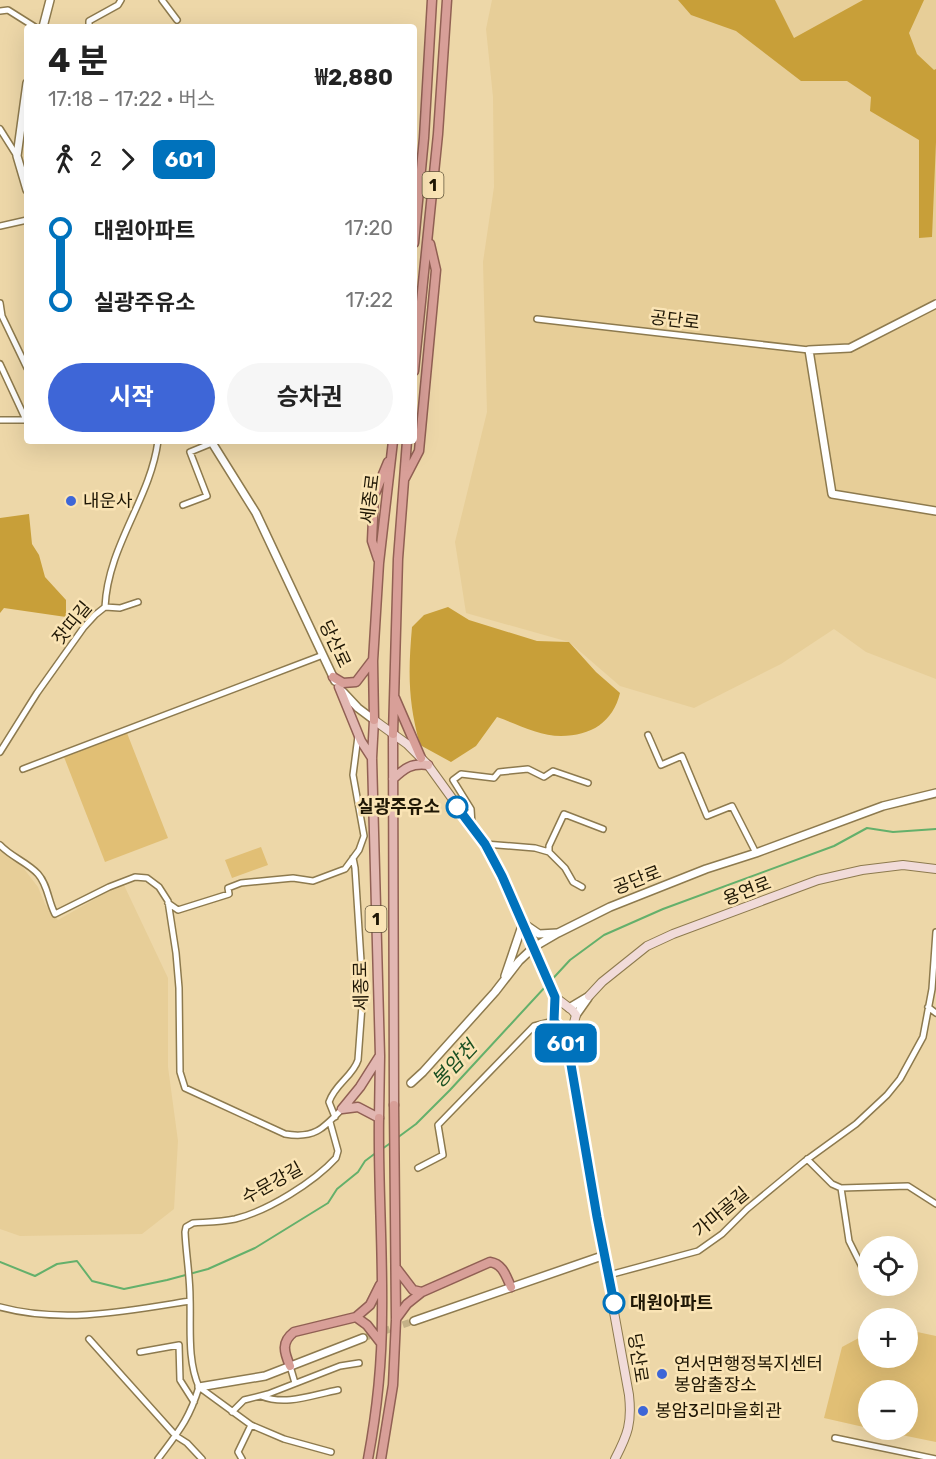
<!DOCTYPE html>
<html lang="ko">
<meta charset="utf-8">
<style>
body{margin:0;font-family:Rubik,"Noto Sans KR",sans-serif;background:#f6f6f6;color:#222;height:100vh;display:flex;flex-direction:column;font-size:22px;white-space:nowrap}
*{box-sizing:border-box;margin:0}
p{font-size:20px;color:#767676}
.icon{flex:none;width:33px;height:33px;fill:none;stroke:currentColor;stroke-width:2;stroke-linecap:round;stroke-linejoin:round}
.map{position:relative;flex:1;overflow:hidden}
.panel{position:absolute;left:24px;top:24px;width:393px;height:420px;display:flex;flex-direction:column;background:#fff;border-radius:6px;box-shadow:0 6px 24px #0002}
.panel>*{flex:none}
.badge{padding:0 12px;border-radius:9px;font-size:21px;line-height:39px}
.fabs{position:absolute;left:858px;top:1236px;display:grid;gap:12px}
.fabs a{display:grid;place-items:center;width:60px;height:60px;border-radius:50%;background:#fff;box-shadow:0 6px 24px #0002;font-size:30px}
.map>.badge{position:absolute;translate:-50% -50%;box-shadow:0 0 0 3px #fff}
.legs{display:flex;align-items:center;gap:9px;height:66px;padding:0 24px;font-size:20px}
.legs p{margin-inline-start:auto}
.head{display:flex;align-items:center;justify-content:space-between;height:102px;padding:0 24px}
h1{font-size:33px;font-weight:700;line-height:45px}
.cta{display:flex;gap:12px;margin-top:auto;padding:12px 24px}
.cta a{flex:1;height:69px;border-radius:36px;background:#3e66d7;color:#fff;font-size:24px;font-weight:700;line-height:69px;text-align:center}
.cta a+a{background:#f6f6f6;color:#222}
ul{padding:0 24px;list-style:none}
li{display:flex;align-items:center;gap:21px;height:72px;font-size:22px}
li i{display:grid;place-items:center;width:9px;height:100%;margin:0 8px;background:currentColor}
li i::after{content:'';width:15px;height:15px;margin:-8px;border:4px solid;border-radius:50%;background:#fff}
li p{margin-inline-start:auto}
li:first-child i{background:linear-gradient(#0000 50%,currentColor 0)}
li:last-child i{background:linear-gradient(currentColor 50%,#0000 0)}
.map>svg:first-child{display:block}
</style>
<div class="map">
<svg width="936" height="1459" viewBox="0 0 936 1459">
<rect width="100%" height="100%" fill="#edd7a8"/>
<path fill="#e7ce98" d="M492,0H936V679L866,652L834,629L781,664L694,708L620,686L569,642L466,613L455,542L487,412L483,262L494,187L493,97L486,29Z
M0,850L21,865L38,887L45,904L58,920L123,883L168,978V1067L178,1141L174,1209L142,1234L20,1236L0,1229Z"/>
<path fill="#e1bf75" d="M127,733L168,838L105,862L64,757Z
M261,847L268,865L232,878L225,860Z
M908,1330L936,1336V1442L877,1430H908V1390H868V1428L824,1418L842,1347L868,1333V1358H908Z"/>
<path fill="#c89f39" d="M678,0H775L794,38L863,0H924L909,33L917,54L934,70L936,69V142L932,237L919,238V140L870,111L871,97L847,81H801L736,31L691,15Z
M29,514L32,544L39,555L45,577L66,600V617L4,608L0,613V518Z
M448,607L469,620L537,641L569,642L596,672L620,693C613,722 591,736 561,736C540,736 517,724 497,717L476,746L451,762L420,745C408,701 408,673 412,627L424,615Z"/>
<g fill="none" stroke-linecap="round" stroke-linejoin="round">
<path stroke="#64b06b" stroke-width="2" d="M397,1138L416,1124L450,1090L570,960L604,935L663,909L834,846L867,828L893,832L936,829
M382,1149L392,1142
M0,1262L35,1276L57,1264L77,1261L92,1281L124,1289L167,1280L208,1269L255,1248L328,1203L337,1189L358,1172L365,1161L377,1152"/>
<path stroke="#c4b187" stroke-width="7" stroke-dasharray="7 3.5" stroke-linecap="butt" d="M363,1338L414,1321"/>
<defs>
<path id="minor" d="M162,0L177,20
M0,11L8,10L35,27
M89,27V21L118,5L121,0
M0,129L17,156
M0,226L27,220
M0,303L2,316L27,368
M537,319L809,350
M0,364L26,420
M0,420H27
M183,505L207,496L190,452L212,443
M105,607L120,608L138,602
M648,735L661,765L682,756L707,816L732,806L756,853
M0,752L37,693L84,627L95,615L105,607C108,545 150,500 158,441
M23,769L323,655
M472,825L471,809L453,780L461,774L494,778L499,772L528,769L544,777L553,771L588,783
M485,844L535,848L549,852V846L564,814L603,829
M0,845C11,857 27,862 38,874C48,885 48,901 55,914L109,887L135,877L147,878L159,887L168,901L176,953L179,988L180,1072L185,1088L285,1134C314,1139 323,1129 342,1109
M549,852L565,868L573,882L582,887
M168,903L178,910L229,894L228,888L241,883L293,878L313,881L345,869L359,850L364,836L353,775L358,736
M928,1007L936,1013
M335,1117L329,1102C335,1084 353,1076 358,1060L363,992L355,868L353,858
M807,1159L832,1184L841,1188L908,1186L936,1204
M418,1168L443,1155L438,1125L534,1026L554,1021
M841,1188L849,1241L862,1267
M609,1275L698,1251L722,1234L747,1209L805,1161L856,1124L887,1095L900,1079L923,1037L932,989L936,932
M0,1307C63,1324 127,1311 190,1301
M89,1339L176,1436L187,1443L202,1459
M140,1352L179,1345L180,1380L194,1402
M290,1366L295,1383
M199,1387C187,1360 191,1327 190,1298C190,1276 186,1254 185,1232L186,1227L193,1223C207,1222 221,1222 235,1219C268,1211 314,1182 336,1158L338,1151L330,1122
M261,1396C286,1406 312,1395 338,1390
M232,1412L244,1400L268,1394L340,1366L359,1363
M835,1438L936,1459
M158,1459C178,1432 189,1420 199,1387L251,1425L284,1439L331,1452
M242,1459L238,1452L251,1425"/>
<path id="tertiary" d="M43,27L50,0
M27,83L17,156L27,190
M936,304L850,348L809,350L832,494L936,511
M211,441L256,513L335,681
M343,692L358,708L374,720
M505,976L523,923L539,934L557,933
M569,1008L589,996
M576,1015L588,998
M411,1083L423,1072L495,992L519,961L534,947L558,933L610,907L706,869L756,853L883,806L936,793
M414,1321L605,1255
M199,1387L265,1376L363,1338"/>
<path id="secondary" d="M374,720L407,744L428,765L485,844L502,876L555,997L556,1013L554,1021L560,1028L568,1047L574,1091L629,1395C632,1423 628,1434 615,1459
M589,996L602,982L647,946L673,934L818,880L862,870L903,865L936,869
M555,997L572,1010L576,1015L568,1045"/>
<path id="primary" d="M339,687L361,741L372,758
M374,720L372,758L380,1056L379,1118
M393,734L394,1105
M393,779C405,768 411,763 428,765
M379,1057L360,1087L342,1109L358,1107L379,1118"/>
<path id="trunk" d="M414,243L424,138L432,0
M414,371L438,134L447,0
M405,478L419,451L436,270L430,244
M378,559L372,541L374,496L388,462
M333,677L343,683L356,682L372,661
M395,698L421,758
M374,720L373,661L379,563L393,441
M393,734L398,559L407,441
M380,1285L370,1305L356,1317L367,1325L381,1343
M422,1292L490,1262C503,1264 506,1276 511,1287
M396,1319L407,1304L422,1292L413,1290L397,1269
M290,1366C284,1352 281,1342 294,1332L356,1317
M368,1459C377,1411 382,1363 382,1314C383,1249 378,1183 379,1118
M381,1459L393,1385L396,1320L394,1105"/>
</defs>
<use href="#minor" stroke="#8d7a4e" stroke-width="8"/>
<use href="#tertiary" stroke="#8d7a4e" stroke-width="10"/>
<use href="#secondary" stroke="#8d7a4e" stroke-width="10"/>
<use href="#primary" stroke="#916054" stroke-width="11"/>
<use href="#trunk" stroke="#916054" stroke-width="11"/>
<use href="#minor" stroke="#fff" stroke-width="5"/>
<use href="#tertiary" stroke="#fff" stroke-width="7"/>
<use href="#secondary" stroke="#f1dbd9" stroke-width="8"/>
<use href="#primary" stroke="#e2b7b2" stroke-width="8"/>
<use href="#trunk" stroke="#d89f98" stroke-width="8"/>
</g>
<g fill="none" stroke-linecap="round" stroke-linejoin="round">
<defs>
<path id="line-1" d="M457,807L485,844L502,876L555,997L554,1021L560,1028L568,1047L597,1217L614,1303"/>
</defs>
<use href="#line-1" stroke="#fff" stroke-width="14"/>
<use href="#line-1" stroke="#0072bc" stroke-width="9"/>
</g>
<g fill="#3e66d7" stroke="#fae4b5" stroke-width="2">
<circle cx="71" cy="501" r="6"/>
<circle cx="662" cy="1374" r="6"/>
<circle cx="643" cy="1411" r="6"/>
</g>
<g fill="#fff" stroke="#0072bc" stroke-width="3">
<circle cx="457" cy="807" r="10"/>
<circle cx="614" cy="1303" r="10"/>
</g>
<g text-anchor="middle" stroke-width="5" stroke-linejoin="round" paint-order="stroke">
<g fill="#fae4b5" stroke="#61543a" stroke-width="1.5">
<rect x="422.5" y="172" width="21" height="26" rx="4.5"/>
<rect x="365.5" y="906" width="21" height="26" rx="4.5"/>
</g>
<g font-size="16" font-weight="bold" fill="#1f1705">
<text x="433" y="191">1</text>
<text x="376" y="925">1</text>
</g>
<g font-size="18" fill="#1f1705" stroke="#fae4b5">
<text transform="translate(675 320) rotate(7)" y="6">공단로</text>
<text transform="translate(370 499) rotate(-83)" y="6">세종로</text>
<text transform="translate(72 623) rotate(-50)" y="6">잣띠길</text>
<text transform="translate(335 644) rotate(65)" y="6">당산로</text>
<text transform="translate(637 880) rotate(-21)" y="6">공단로</text>
<text transform="translate(747 891) rotate(-21)" y="6">용연로</text>
<text transform="translate(361 986) rotate(-91)" y="6">세종로</text>
<text transform="translate(272 1183) rotate(-29)" y="6">수문강길</text>
<text transform="translate(721 1212) rotate(-40)" y="6">가마골길</text>
<text transform="translate(638 1358) rotate(81)" y="6">당산로</text>
</g>
<g font-size="18" fill="#1f1705" stroke="#fae4b5" text-anchor="start">
<text x="83" y="507">내운사</text>
<text x="674" y="1370">연서면행정복지센터<tspan x="674" dy="21">봉암출장소</tspan></text>
<text x="655" y="1417">봉암3리마을회관</text>
</g>
<g font-size="18" font-weight="bold" fill="#1f1705" stroke="#fae4b5" text-anchor="end">
<text x="440" y="813">실광주유소</text>
<text x="630" y="1309" text-anchor="start">대원아파트</text>
</g>
<g font-size="20" font-style="italic" fill="#1a5022" stroke="#fae4b5">
<text transform="translate(454 1064) rotate(-47)" y="7">봉암천</text>
</g>
</g>
</svg>
<div class="fabs">
<a><svg class="icon" aria-label="locate" viewBox="0 0 24 24"><circle cx="12" cy="12" r="6"/><path d="M12 2v4M12 18v4M2 12h4M18 12h4"/></svg></a>
<a>+</a>
<a>−</a>
</div>
<b class="badge" style="left:566px;top:1043px;background:#0072bc;color:#fff">601</b>
<section class="panel">
<div class="head"><div><h1>4 분</h1><p>17:18 – 17:22 · 버스</p></div><b>₩2,880</b></div>
<div class="legs"><svg class="icon" aria-label="walk" viewBox="0 0 24 24"><circle cx="13" cy="4" r="2"/><path d="M13 8l-2 6 4 7M11 14l-3 7M7 12l3-4h3l4 4"/></svg>2<svg class="icon" aria-label="forward" viewBox="0 0 24 24"><path d="M9 5l7 7-7 7"/></svg><b class="badge" style="background:#0072bc;color:#fff">601</b></div>
<ul>
<li><i style="color:#0072bc"></i><b>대원아파트</b><p>17:20</p></li>
<li><i style="color:#0072bc"></i><b>실광주유소</b><p>17:22</p></li>
</ul>
<div class="cta"><a>시작</a><a>승차권</a></div>
</section>
</div>
